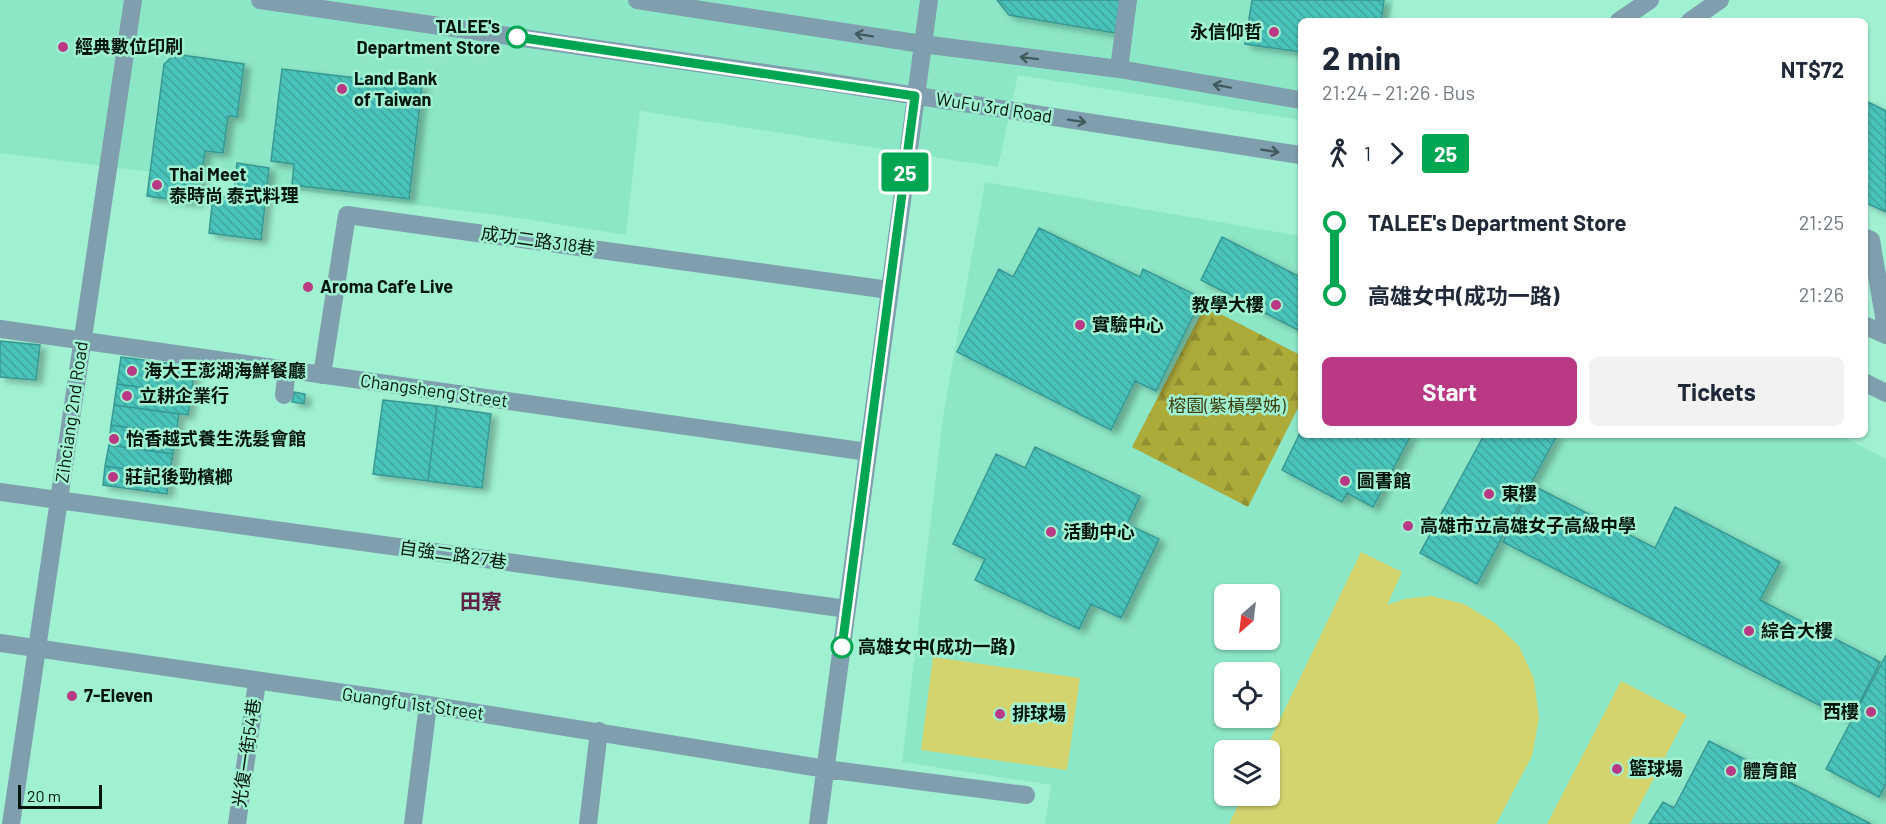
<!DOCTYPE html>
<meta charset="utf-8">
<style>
body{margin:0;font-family:Barlow,"Noto Sans TC",sans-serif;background:#f2f2f3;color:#1f2937;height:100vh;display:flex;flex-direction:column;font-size:22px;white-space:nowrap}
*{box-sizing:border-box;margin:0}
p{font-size:20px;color:#747a83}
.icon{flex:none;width:33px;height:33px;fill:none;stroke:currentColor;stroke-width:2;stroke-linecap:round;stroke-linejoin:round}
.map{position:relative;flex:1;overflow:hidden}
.panel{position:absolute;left:1298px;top:18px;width:570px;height:420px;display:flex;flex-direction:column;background:#fff;border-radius:9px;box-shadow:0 2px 4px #0004}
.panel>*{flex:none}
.badge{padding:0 12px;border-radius:4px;font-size:21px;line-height:39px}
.needle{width:39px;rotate:208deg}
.buttons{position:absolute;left:1214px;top:584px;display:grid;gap:12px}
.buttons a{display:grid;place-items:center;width:66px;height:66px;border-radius:9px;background:#fff;box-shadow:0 2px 4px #0004;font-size:30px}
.scale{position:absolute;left:18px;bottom:15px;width:84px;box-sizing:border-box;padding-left:6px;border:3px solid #00150e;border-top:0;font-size:16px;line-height:21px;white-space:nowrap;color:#00150e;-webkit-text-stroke:4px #a0f1d2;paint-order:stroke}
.map>.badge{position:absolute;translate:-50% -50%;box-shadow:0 0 0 3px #fff}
.legs{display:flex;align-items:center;gap:9px;height:66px;padding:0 24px;font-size:20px}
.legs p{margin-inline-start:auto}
.summary{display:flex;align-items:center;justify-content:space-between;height:102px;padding:0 24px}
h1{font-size:33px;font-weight:700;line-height:45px}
.button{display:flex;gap:12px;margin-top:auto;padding:12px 24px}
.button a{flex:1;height:69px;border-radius:9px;background:#b93984;color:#fff;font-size:24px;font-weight:700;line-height:69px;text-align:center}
.button a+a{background:#f2f2f3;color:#1f2937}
ul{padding:0 24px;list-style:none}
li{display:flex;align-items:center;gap:21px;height:72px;font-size:22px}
li i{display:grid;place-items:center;width:9px;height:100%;margin:0 8px;background:currentColor}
li i::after{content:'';width:15px;height:15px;margin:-8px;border:4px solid;border-radius:50%;background:#fff}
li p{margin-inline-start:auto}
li:first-child i{background:linear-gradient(#0000 50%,currentColor 0)}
li:last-child i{background:linear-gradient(currentColor 50%,#0000 0)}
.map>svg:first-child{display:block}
</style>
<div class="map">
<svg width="1886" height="824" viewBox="0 0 1886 824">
<defs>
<pattern id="forest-firs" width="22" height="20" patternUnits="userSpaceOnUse" patternTransform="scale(1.5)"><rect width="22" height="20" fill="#acaa39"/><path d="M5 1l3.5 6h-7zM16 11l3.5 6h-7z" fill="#929131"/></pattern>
<pattern id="building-back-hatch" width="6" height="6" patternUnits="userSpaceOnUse" patternTransform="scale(1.5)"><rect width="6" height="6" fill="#4ac2b9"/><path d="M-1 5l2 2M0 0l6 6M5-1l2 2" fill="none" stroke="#3fa69e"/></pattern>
<filter id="shadow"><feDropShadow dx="6" dy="4" stdDeviation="3" flood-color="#0004"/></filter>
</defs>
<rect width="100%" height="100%" fill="#a0f1d2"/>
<path fill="#8ce7c6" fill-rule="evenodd" d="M0,0H1393L1389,21H1300V120L1018,75L998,167L640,111L626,235L504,216L0,153Z
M985,182L1300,236V435H1840L1886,459V824H1045L1051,785L902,762L943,417ZM1224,594H1269V639H1224ZM1224,672H1269V717H1224ZM1224,750H1269V795H1224Z"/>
<path fill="#d4d46f" d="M1361,552L1402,572L1387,605L1405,599L1431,596L1464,604L1495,623L1519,646L1534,679L1539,718L1532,756L1496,824H1229L1243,795H1269V750H1265Z
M933,657L1080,678L1067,770L921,750Z
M1621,681L1687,715L1630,824H1547Z"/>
<path fill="url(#forest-firs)" d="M1205,306L1300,355V404L1248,507L1132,447Z"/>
<path fill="url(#building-back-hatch)" stroke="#379993" stroke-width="1.5" filter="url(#shadow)" d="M997,0H1120L1115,33L1009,15Z
M1252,0H1384L1381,21H1300V52L1245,44Z
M175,54L244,64L237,117L228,116L223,153L205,151L197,203L147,196L164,64Z
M282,69L422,86L409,199L292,185L294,164L271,161Z
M1864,100L1886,111V212L1864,202Z
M237,163L269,168L261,240L209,233L213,196L233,198Z
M1039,228L1140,277L1143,269L1202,298L1156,391L1135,381L1111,430L957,352L999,269L1013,277Z
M1222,237L1300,277V331L1201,280Z
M0,341L40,345L36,380L0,377Z
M121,357L195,367L191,394L117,384Z
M117,384L191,394L188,415L114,405Z
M294,392L305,394L304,404L292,402Z
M383,400L437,406L428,481L373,474Z
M114,405L179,414L176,434L111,425Z
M437,406L491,414L482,488L428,481Z
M111,425L176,434L173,454L109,445Z
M1300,433V435H1411L1373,507L1347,493L1342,502L1282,470Z
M1484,435H1557L1477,584L1420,553Z
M109,445L173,454L169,475L105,466Z
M1035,447L1140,496L1127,524L1159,539L1121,618L1091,604L1079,629L975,580L985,559L953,544L996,454L1025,468Z
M105,466L169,475L167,494L103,485Z
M1532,485L1655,548L1675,507L1780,562L1760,600L1880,662L1850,721L1503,542Z
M1886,655V783L1879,797L1826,769Z
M1709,741L1871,824H1649L1663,802L1674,808Z"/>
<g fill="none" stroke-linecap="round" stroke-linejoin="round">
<path stroke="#809fae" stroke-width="18" d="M260,0L814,80L1300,155
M637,0L922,44L1119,69L1300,100
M1619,21L1650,0
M1690,21L1720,0
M1119,69L1128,0
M1864,237L1871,240L1886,329
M1864,325L1886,335
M0,329L868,452
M322,375L347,215L889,290
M1864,382L1886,393
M284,395L287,370
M0,492L847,609
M0,643L428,705L826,769L1026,795
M11,824L133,0
M237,824L257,682
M413,824L428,705
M588,824L599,731
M818,824L929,0"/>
</g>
<defs><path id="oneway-shaft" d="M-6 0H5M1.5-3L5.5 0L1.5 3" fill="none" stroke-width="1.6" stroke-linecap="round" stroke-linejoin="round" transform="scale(1.5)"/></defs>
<g stroke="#405a5e">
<use href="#oneway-shaft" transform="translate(864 35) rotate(-171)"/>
<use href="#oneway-shaft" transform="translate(1029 58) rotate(-173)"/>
<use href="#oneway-shaft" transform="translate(1222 86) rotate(-170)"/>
<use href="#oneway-shaft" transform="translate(1077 121) rotate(9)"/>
<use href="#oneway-shaft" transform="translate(1270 151) rotate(9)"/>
</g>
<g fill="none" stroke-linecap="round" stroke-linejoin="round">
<defs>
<path id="line-1" d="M517,37L915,96L842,647"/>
</defs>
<use href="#line-1" stroke="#fff" stroke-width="14"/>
<use href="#line-1" stroke="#00a651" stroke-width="9"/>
</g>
<g fill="#b93984" stroke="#a0f1d2" stroke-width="2">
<circle cx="1274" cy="32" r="6"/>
<circle cx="63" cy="47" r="6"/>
<circle cx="342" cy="89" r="6"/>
<circle cx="157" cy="185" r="6"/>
<circle cx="308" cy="287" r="6"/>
<circle cx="1276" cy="305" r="6"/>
<circle cx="1080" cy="325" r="6"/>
<circle cx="132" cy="371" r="6"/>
<circle cx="127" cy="396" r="6"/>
<circle cx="114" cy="439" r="6"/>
<circle cx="113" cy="477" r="6"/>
<circle cx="1345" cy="481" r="6"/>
<circle cx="1489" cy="494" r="6"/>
<circle cx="1408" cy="526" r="6"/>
<circle cx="1051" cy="532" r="6"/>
<circle cx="1749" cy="631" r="6"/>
<circle cx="72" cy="696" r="6"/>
<circle cx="1871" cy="712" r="6"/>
<circle cx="1000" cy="714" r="6"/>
<circle cx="1617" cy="769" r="6"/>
<circle cx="1731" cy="771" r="6"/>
</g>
<g fill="#fff" stroke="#00a651" stroke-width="3">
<circle cx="517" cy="37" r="10"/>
<circle cx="842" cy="647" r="10"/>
</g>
<g text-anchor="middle" stroke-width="5" stroke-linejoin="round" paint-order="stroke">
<g font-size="18" font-weight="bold" fill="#00150e" stroke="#a0f1d2" text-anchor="end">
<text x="500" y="33">TALEE's<tspan x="500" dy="21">Department Store</tspan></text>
<text x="858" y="653" text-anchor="start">高雄女中(成功一路)</text>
</g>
<g font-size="18" font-weight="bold" fill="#00150e" stroke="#a0f1d2" text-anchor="start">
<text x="1262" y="38" text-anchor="end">永信仰哲</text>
<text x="75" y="53">經典數位印刷</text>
<text x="354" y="85">Land Bank<tspan x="354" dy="21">of Taiwan</tspan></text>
<text x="169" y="181">Thai Meet<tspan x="169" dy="21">泰時尚 泰式料理</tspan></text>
<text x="320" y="293">Aroma Caf’e Live</text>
<text x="1264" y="311" text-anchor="end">教學大樓</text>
<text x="1092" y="331">實驗中心</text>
<text x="144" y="377">海大王澎湖海鮮餐廳</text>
<text x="139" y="402">立耕企業行</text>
<text x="126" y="445">怡香越式養生洗髮會館</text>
<text x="125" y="483">莊記後勁檳榔</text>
<text x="1357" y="487">圖書館</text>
<text x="1501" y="500">東樓</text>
<text x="1420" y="532">高雄市立高雄女子高級中學</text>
<text x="1063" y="538">活動中心</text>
<text x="1761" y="637">綜合大樓</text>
<text x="84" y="702">7-Eleven</text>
<text x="1859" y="718" text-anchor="end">西樓</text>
<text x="1012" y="720">排球場</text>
<text x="1629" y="775">籃球場</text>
<text x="1743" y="777">體育館</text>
</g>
<g font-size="18" fill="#00150e" stroke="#a0f1d2">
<text transform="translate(994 108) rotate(9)" y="6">WuFu 3rd Road</text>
<text transform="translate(538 241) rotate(8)" y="6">成功二路318巷</text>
<text transform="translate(434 391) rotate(8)" y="6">Changsheng Street</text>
<text transform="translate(72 412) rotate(-82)" y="6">Zihciang 2nd Road</text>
<text transform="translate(453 555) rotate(8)" y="6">自強二路27巷</text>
<text transform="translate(413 704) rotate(8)" y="6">Guangfu 1st Street</text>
<text transform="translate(247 753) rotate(-82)" y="6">光復一街54巷</text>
</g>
<g font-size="18" fill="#3d3d0e" stroke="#a0f1d2">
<text x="1227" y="412">榕園(紫槓學姊)</text>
</g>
<g font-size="21" font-weight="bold" fill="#602244" stroke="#a0f1d2">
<text x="481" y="609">田寮</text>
</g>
</g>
</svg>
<div class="buttons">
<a><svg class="needle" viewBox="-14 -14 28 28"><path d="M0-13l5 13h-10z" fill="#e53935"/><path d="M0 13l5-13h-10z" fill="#747a83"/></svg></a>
<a><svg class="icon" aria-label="locate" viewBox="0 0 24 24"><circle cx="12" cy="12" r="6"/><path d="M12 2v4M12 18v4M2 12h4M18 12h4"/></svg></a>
<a><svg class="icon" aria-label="layers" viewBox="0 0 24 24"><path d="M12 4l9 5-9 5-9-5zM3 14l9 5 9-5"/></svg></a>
</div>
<div class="scale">20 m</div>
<b class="badge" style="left:905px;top:172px;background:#00a651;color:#fff">25</b>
<section class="panel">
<div class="summary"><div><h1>2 min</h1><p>21:24 – 21:26 · Bus</p></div><b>NT$72</b></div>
<div class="legs"><svg class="icon" aria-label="walk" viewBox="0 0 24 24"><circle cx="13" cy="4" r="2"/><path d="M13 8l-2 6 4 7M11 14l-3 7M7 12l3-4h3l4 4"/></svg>1<svg class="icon" aria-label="forward" viewBox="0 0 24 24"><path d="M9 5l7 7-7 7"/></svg><b class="badge" style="background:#00a651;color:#fff">25</b></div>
<ul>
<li><i style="color:#00a651"></i><b>TALEE's Department Store</b><p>21:25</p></li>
<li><i style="color:#00a651"></i><b>高雄女中(成功一路)</b><p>21:26</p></li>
</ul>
<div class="button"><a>Start</a><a>Tickets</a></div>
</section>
</div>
